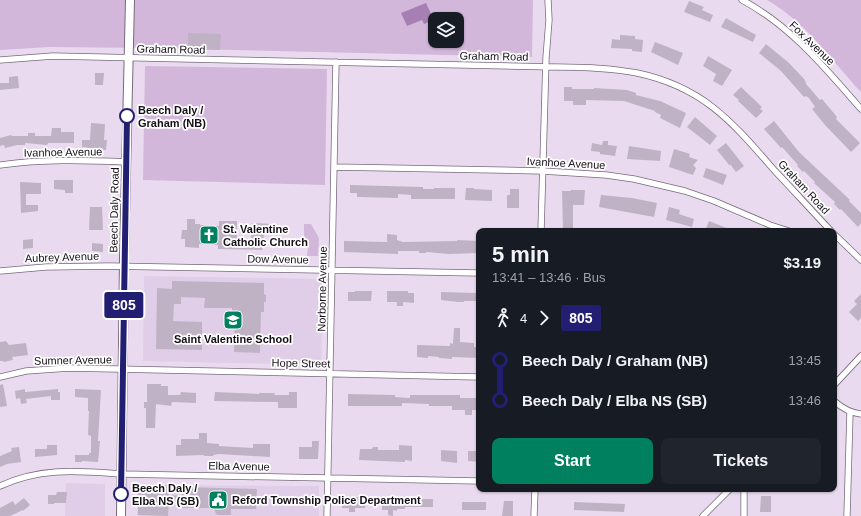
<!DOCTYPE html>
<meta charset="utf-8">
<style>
body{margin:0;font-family:Helvetica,sans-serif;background:#20242c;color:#f1f3f6;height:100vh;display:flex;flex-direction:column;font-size:15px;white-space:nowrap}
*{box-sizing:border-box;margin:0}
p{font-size:13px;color:#9ea1a6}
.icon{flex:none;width:22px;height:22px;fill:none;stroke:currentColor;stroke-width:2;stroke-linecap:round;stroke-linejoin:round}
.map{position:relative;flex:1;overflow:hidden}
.details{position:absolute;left:476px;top:228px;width:361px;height:264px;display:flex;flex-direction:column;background:#171b24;border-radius:8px;box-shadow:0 1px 3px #0004}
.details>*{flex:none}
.badge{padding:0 8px;border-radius:3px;font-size:14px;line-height:26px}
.buttons{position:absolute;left:428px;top:12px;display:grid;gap:8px}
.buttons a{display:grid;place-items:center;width:36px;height:36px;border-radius:8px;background:#171b24;box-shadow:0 1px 3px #0004;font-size:20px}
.map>.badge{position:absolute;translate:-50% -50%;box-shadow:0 0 0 2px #fff}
.legs{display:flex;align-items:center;gap:6px;height:44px;padding:0 16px;font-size:13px}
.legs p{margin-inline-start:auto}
.headline{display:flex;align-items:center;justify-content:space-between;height:68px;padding:0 16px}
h1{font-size:22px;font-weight:600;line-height:30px}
.action{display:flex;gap:8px;margin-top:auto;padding:8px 16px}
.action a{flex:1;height:46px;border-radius:8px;background:#018060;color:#fff;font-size:16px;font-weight:600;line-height:46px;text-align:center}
.action a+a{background:#20242c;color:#f1f3f6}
ul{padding:0 16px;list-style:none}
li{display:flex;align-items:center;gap:14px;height:40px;font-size:15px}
li i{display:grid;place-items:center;width:6px;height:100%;margin:0 5px;background:currentColor}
li i::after{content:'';width:10px;height:10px;margin:-5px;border:3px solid;border-radius:50%;background:#171b24}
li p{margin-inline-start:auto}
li:first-child i{background:linear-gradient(#0000 50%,currentColor 0)}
li:last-child i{background:linear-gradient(currentColor 50%,#0000 0)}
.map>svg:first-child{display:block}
</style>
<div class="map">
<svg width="861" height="516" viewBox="0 0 861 516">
<rect width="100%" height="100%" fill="#eadaef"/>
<path fill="#e0cde7" d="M144,276L323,279L321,365L143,361Z
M66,483L105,484V516H65Z
M138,485L319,486V516H137Z"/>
<path fill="#d2b7db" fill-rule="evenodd" d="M0,0H533L532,57L148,48L49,47L0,50ZM435,19H457V41H435Z
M767,0H861V92C831,60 806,22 767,0Z
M145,66L327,69L325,185L143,180Z
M304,224H311L319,238L318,256H307L308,247L304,241Z"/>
<path fill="#a680b2" d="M426,3L434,20L424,24L422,20L407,26L401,13Z"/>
<path fill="#c0b2c5" d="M689,1L704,7L702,10L713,15L710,22L684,12Z
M726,18L756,35L753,42L721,27Z
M188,33L221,34L220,50L188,49Z
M620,35L635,36V39L643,40L642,52L632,51V49L611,48L612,39L620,40Z
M655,42L683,53L678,65L651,52Z
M766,44L789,63L805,80L806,84L820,100L822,99L837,117L836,119L860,143L851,152L825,125L812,109L815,107L809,98L806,96L804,97L781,71L759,53Z
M708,56L732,70L722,86L713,81L716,74L703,66Z
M95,73H104L103,85H95Z
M18,76L19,88L0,90V83H9V77Z
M564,87H572V89H594V88L627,90L636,93V95L660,101L686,113L680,128L660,118L661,115L655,112V111L624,101L586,100V105H573V101H564Z
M741,87L762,107L760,109L763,111L756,118L738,101L739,100L733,95Z
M695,117L717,136L710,145L687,127Z
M774,121L799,152L850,200L849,201L861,213V223L858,227L841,209L840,210L834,204L835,202L814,183L815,182L804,171L803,172L797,166L798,165L782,147L781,148L764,129Z
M91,123L105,124L104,140H107L106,150L82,147V140H90Z
M52,128H61V132H74V143H48L47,145L25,143V145H17L5,148L4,145L0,146V138L11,135L12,136H28V133H35V136H51Z
M603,141H608V145L617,146L615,156L600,154V152L591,151L592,143L602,145Z
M726,143L744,166L736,172L730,164V166L717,150Z
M629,146L661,151L660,161L627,159Z
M674,149L690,154L689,157L698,160L693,165L696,168L693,175L669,167Z
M706,168L727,175L723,185L703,177Z
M54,180H73V193H65V190L54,189Z
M20,182L41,183V194H26V205H38V211L21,213Z
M350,185L423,187V189H434V188H455V199H411V195L398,194V198L357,197V193H350Z
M466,188H474V189L492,190V201L465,200Z
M510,189H519V208H507V195H510Z
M571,190H585L584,205H573V231H563L562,191H571Z
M601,195L632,198L657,203L654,217L599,207Z
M90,207H102L103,230H89Z
M669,207L680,210L679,214L694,219L692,227L666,220Z
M187,219H195V224H200V225L219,226V221H237V240H251L252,223L272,224V233H264L262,250L218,249V245L199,244V248L185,247V239H181L182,230H187Z
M709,221L734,231H705Z
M387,234L397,235V240L403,242L457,241V240L479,241V253L449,254L426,252V253H419V251H398V254L344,252V241L387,242Z
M33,239V248L23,249V240Z
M92,243L103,244V252L92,251Z
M172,281L264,283V294L266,295V302H264V312H261L260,353L234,352L235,311H232V308H204L205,298L181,297V304H174L173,321L202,322V350L156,349L157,288L172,289Z
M355,291H372L371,301H348V292H355Z
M387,291H408V293H414V303L403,302V306H397V302H387Z
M441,292L476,293V296H479V301H464V302H458L441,300Z
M861,294V318L858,321L849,312L857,304L854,301Z
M454,328H460V342L474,343V347H479V358L452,357V359L439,358V357L428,356V358L417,357V345L450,346V343L453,344Z
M6,341L9,345L26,343L28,355L12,357L13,360L4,362L3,361H0V342Z
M3,384L7,406L0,407V385Z
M147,384H161V386H168V395H180L181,392L196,393V403L172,402L171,406L156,404L155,428H146V408H144V402H147Z
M25,389V392L58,389V392H60V400H51V396L26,399L27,403L21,404L20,398L16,399L15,391Z
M75,389L101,390L98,441H100L98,462L82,461V462H75V455H89V453H91V436L88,435L89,411H88V398L75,397Z
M215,392L259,394V393H275L274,395H289V392H297V408H278V402L214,401Z
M348,394L395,395V397L410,398V395H460V398H478V410H472V415H465V410H452V406H429V404L402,403V406H348Z
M199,433H207V443L219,444V446L253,448V444H270V457L219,454L213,455V456H204V455L176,456V445H181V439H199Z
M312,441H319L318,459H299V447H312Z
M47,445H57V455L35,457V449H47Z
M399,445L412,446V461L405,460V462L359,460L360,449H372L373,447H378V450H399Z
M19,447L21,462L7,464L0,467V456L12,451L11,448Z
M441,450L457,451V463L441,461Z
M468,451H479V462L468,461Z
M138,485H169V495L182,496V487L257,489L256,509H231V515H218L216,514L214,508H182V504L169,503L168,516L138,515V507H137Z
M57,492H67L66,503H54V504H48V495H56Z
M761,496H771V512H760Z
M342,497H359V500H366L365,508H355V512H349V508H342Z
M24,498L30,505L23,511V510L10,516H0V508L13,501L15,505Z
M409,499H433V507H405V509H397V511L393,510V516L388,515V510H382V500L409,501Z
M504,501H513V516H502Z
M462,502H486V510H462Z
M574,502L625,504L624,512L574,510Z"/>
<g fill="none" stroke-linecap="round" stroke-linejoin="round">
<defs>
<path id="street" d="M742,0C791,26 825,68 861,109
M0,60L53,56L556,67C583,67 610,68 637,73C704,87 733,123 775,171C794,191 812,211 831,231
M0,165C42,159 84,160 127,162
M334,167L543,171L606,175L634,179L685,191L714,201L770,225L789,231
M541,231L546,58L549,20L548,0
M834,234L861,260
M0,271L46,267L109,266L479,273
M0,377L26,371L69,368L479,377
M834,385L861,356
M834,401C842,408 850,413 861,414
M0,486C41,467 78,471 122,474L479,481
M327,516L336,62
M534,516L535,489
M703,516L730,489
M744,516V489
M847,516L850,412"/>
<path id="secondary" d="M121,516L124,258L130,0"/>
</defs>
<use href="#street" stroke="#776a7c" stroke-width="7"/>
<use href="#secondary" stroke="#776a7c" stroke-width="10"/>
<use href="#street" stroke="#fff" stroke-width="5.5"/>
<use href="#secondary" stroke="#fff" stroke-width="8"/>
</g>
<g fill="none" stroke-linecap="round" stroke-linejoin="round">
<defs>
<path id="line-1" d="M121,494L127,116"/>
</defs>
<use href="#line-1" stroke="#fff" stroke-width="9"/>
<use href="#line-1" stroke="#221e72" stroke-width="6"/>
</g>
<defs>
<symbol id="church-square" viewBox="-11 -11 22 22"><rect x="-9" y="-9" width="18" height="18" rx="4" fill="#018060" stroke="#fff"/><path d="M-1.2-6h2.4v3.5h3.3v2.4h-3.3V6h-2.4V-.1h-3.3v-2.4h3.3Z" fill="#fff"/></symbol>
<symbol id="school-square" viewBox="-11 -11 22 22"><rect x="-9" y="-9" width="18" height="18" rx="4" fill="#018060" stroke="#fff"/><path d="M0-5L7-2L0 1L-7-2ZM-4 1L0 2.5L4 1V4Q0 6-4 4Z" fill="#fff"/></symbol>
<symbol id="civic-square" viewBox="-11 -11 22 22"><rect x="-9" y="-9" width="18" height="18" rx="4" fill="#018060" stroke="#fff"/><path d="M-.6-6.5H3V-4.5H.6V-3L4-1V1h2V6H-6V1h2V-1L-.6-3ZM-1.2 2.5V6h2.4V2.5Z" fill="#fff"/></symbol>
</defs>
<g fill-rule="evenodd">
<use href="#church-square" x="198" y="224" width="22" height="22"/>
<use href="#school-square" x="222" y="309" width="22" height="22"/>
<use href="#civic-square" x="207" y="489" width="22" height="22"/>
</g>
<g fill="#fff" stroke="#221e72" stroke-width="2">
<circle cx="127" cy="116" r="7"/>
<circle cx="121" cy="494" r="7"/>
</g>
<g text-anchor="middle" stroke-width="3.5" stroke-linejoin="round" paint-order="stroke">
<g font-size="11" fill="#140f16" stroke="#fff">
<text transform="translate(812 43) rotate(44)" y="4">Fox Avenue</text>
<text transform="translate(171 49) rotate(1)" y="4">Graham Road</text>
<text transform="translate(494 56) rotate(1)" y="4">Graham Road</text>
<text transform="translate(63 152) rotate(-1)" y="4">Ivanhoe Avenue</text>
<text transform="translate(566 163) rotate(3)" y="4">Ivanhoe Avenue</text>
<text transform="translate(804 187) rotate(47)" y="4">Graham Road</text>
<text transform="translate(114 210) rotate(-89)" y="4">Beech Daly Road</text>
<text transform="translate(62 257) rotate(-2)" y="4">Aubrey Avenue</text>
<text transform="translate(278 259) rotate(1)" y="4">Dow Avenue</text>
<text transform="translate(322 289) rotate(-89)" y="4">Norborne Avenue</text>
<text transform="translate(73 360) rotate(-1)" y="4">Sumner Avenue</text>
<text transform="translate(301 363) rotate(1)" y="4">Hope Street</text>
<text transform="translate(239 466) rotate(1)" y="4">Elba Avenue</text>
</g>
<g font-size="11" font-weight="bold" fill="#140f16" stroke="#fff" text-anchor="start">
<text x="138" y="114">Beech Daly /<tspan x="138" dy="13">Graham (NB)</tspan></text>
<text x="132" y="492">Beech Daly /<tspan x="132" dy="13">Elba NS (SB)</tspan></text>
</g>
<g font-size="11" font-weight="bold" fill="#140f16" stroke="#fff" text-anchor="start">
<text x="223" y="233">St. Valentine<tspan x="223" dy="13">Catholic Church</tspan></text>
<text x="233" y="343" text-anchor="middle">Saint Valentine School</text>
<text x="232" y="504">Reford Township Police Department</text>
</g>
</g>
</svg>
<div class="buttons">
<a><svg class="icon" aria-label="layers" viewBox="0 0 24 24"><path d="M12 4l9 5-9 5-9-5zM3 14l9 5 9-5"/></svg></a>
</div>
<b class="badge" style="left:124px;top:305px;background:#221e72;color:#fff">805</b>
<section class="details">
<div class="headline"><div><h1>5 min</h1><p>13:41 – 13:46 · Bus</p></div><b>$3.19</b></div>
<div class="legs"><svg class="icon" aria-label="walk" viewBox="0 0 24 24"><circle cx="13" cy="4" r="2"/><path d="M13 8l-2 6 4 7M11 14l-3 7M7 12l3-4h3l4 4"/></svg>4<svg class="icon" aria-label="forward" viewBox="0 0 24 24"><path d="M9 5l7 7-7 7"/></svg><b class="badge" style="background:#221e72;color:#fff">805</b></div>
<ul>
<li><i style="color:#221e72"></i><b>Beech Daly / Graham (NB)</b><p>13:45</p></li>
<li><i style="color:#221e72"></i><b>Beech Daly / Elba NS (SB)</b><p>13:46</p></li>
</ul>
<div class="action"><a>Start</a><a>Tickets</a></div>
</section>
</div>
